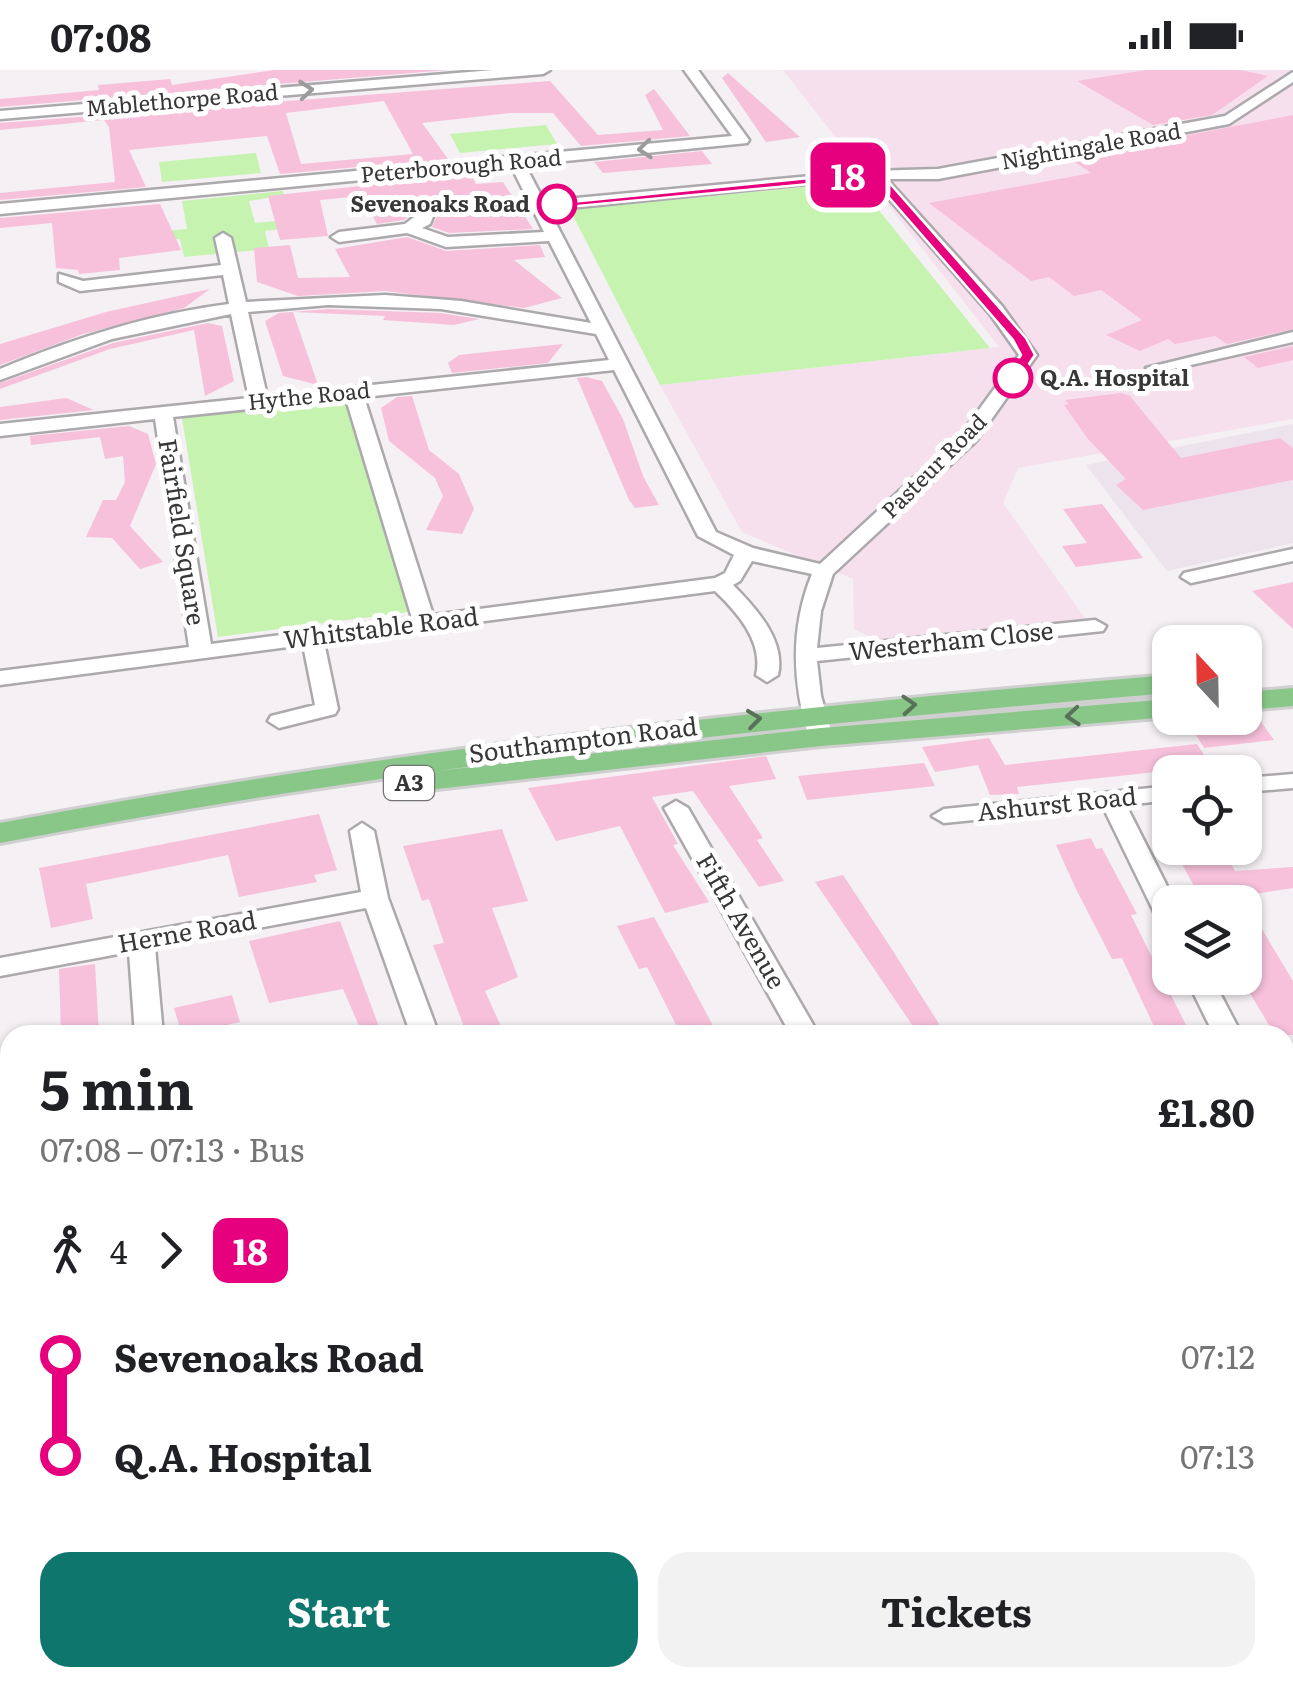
<!DOCTYPE html>
<meta charset="utf-8">
<style>
body{margin:0;font-family:Literata,serif;background:#f2f2f2;color:#202124;height:100vh;display:flex;flex-direction:column;font-size:38px;white-space:nowrap}
*{box-sizing:border-box;margin:0}
p{font-size:32px;color:#757577}
.icon{flex:none;width:55px;height:55px;fill:none;stroke:currentColor;stroke-width:2;stroke-linecap:round;stroke-linejoin:round}
.map{position:relative;flex:1;overflow:hidden}
.drawer{position:absolute;left:0px;top:955px;width:1295px;height:662px;display:flex;flex-direction:column;background:#fff;border-radius:30px 30px 0 0;box-shadow:0 2px 8px #0004}
.drawer>*{flex:none}
.badge{padding:0 20px;border-radius:15px;font-size:35px;line-height:65px}
.needle{width:65px;rotate:338deg}
.controls{position:absolute;left:1152px;top:555px;display:grid;gap:20px}
.controls a{display:grid;place-items:center;width:110px;height:110px;border-radius:20px;background:#fff;box-shadow:0 2px 8px #0004;font-size:50px}
.map>.badge{position:absolute;translate:-50% -50%;box-shadow:0 0 0 5px #fff}
.legs{display:flex;align-items:center;gap:15px;height:110px;padding:0 40px;font-size:32px}
.legs p{margin-inline-start:auto}
.head{display:flex;align-items:center;justify-content:space-between;height:170px;padding:0 40px}
h1{font-size:55px;font-weight:700;line-height:75px}
.button{display:flex;gap:20px;margin-top:auto;padding:20px 40px}
.button a{flex:1;height:115px;border-radius:30px;background:#0f766e;color:#fff;font-size:40px;font-weight:700;line-height:115px;text-align:center}
.button a+a{background:#f2f2f2;color:#202124}
ul{padding:0 40px;list-style:none}
li{display:flex;align-items:center;gap:35px;height:100px;font-size:38px}
li i{display:grid;place-items:center;width:15px;height:100%;margin:0 12px;background:currentColor}
li i::after{content:'';width:25px;height:25px;margin:-12px;border:8px solid;border-radius:50%;background:#fff}
li p{margin-inline-start:auto}
li:first-child i{background:linear-gradient(#0000 50%,currentColor 0)}
li:last-child i{background:linear-gradient(currentColor 50%,#0000 0)}
.status{display:flex;justify-content:space-between;align-items:center;height:70px;padding:0 50px;background:#fff;direction:ltr}
.status svg{height:28px;fill:currentColor}
.map>svg:first-child{display:block}
</style>
<div class="status"><b>07:08</b><svg viewBox="0 0 49 12"><path d="M0 12V9h3v3zM5 12V6h3v6zM10 12V3h3v9zM15 12V0h3v12zM26 1h20v11H26zM47 4h2v5h-2z"/></svg></div>
<div class="map">
<svg width="1293" height="1616" viewBox="0 0 1293 1616">
<rect width="100%" height="100%" fill="#f4f0f4"/>
<path fill="#ede3ed" d="M1293,354V473L1167,501L1086,395Z
M802,1608H1123L1128,1616H805Z"/>
<path fill="#f7e0ed" d="M783,0H1293V349L1018,398L1003,433L1087,551L878,571L854,559L853,509L742,462L660,315L999,277Z"/>
<path fill="#c7f3b1" d="M546,55L557,74L460,83L450,64Z
M256,83L261,103L162,112L159,92Z
M856,112L990,278L660,315L570,140Z
M283,121L284,125L249,131L255,153L286,150L288,158L265,161L269,179L184,187L180,169L156,171L155,162L187,159L182,131Z
M348,328L408,542L218,567L182,348Z
M10,1489V1608H271L255,1616H0V1493Z"/>
<path fill="#f7c1db" fill-rule="evenodd" d="M274,0H448L0,37V29L99,20L98,15L170,9L172,15Z
M1146,0H1241L1268,6L1212,45L1153,55L1077,11Z
M728,3L800,67L766,72L722,8Z
M550,11L598,65L663,60L645,25L654,19L690,66L581,76L553,43H511L422,53L448,89L280,104L267,66L129,80L146,117L0,130V123L115,112L109,57L104,50L0,60V53ZM384,31L413,84L301,94L286,43Z
M1293,45V259L1227,274L1215,266L1175,274L1168,269L1140,281L1106,265L1142,250L1101,220L1074,226L1049,207L1031,211L929,133L1091,103L1069,88Z
M702,81L712,94L603,103L594,92Z
M471,104L476,114L503,112L533,159L449,163L432,157L439,141L427,133L404,150L377,154L361,126L320,130L328,166L280,170L268,126Z
M160,134L181,180L119,188L120,200L79,204L78,200L56,198L52,153L0,158V148Z
M407,167L446,181L540,175L545,187L514,190L562,228L524,238L385,221L298,226L257,212L254,178L290,175L298,208L350,207L335,179Z
M210,219L184,238L83,264L0,295V274L106,242Z
M328,239L441,243L479,249L454,255L383,250L385,246L293,242L318,315L283,306L265,251L279,243Z
M208,253L222,256L234,311L205,326L194,260L110,279L0,319V313L113,273Z
M563,274L548,293L452,303L448,293L459,285Z
M1293,276V290L1258,298L1244,287Z
M586,307L602,311L623,349L643,406L659,435L635,438L629,430L577,308Z
M1121,323L1130,326L1181,388L1280,368L1293,378V410L1143,440L1116,415L1126,409L1088,369L1064,335L1069,334L1065,330Z
M412,326L429,380L459,404L474,439L462,464L426,460L443,426L435,408L389,371L381,338L397,327Z
M66,328L94,340L0,350V337Z
M129,356L148,364L156,394L130,456L163,492L140,499L112,468L86,467L103,430H116L125,412L123,386L105,389L100,367L31,375L30,366Z
M1102,434L1143,488L1076,497L1062,476L1087,473L1063,439Z
M1293,512V559L1252,521Z
M1257,646L1274,670L1204,678L1189,653Z
M989,668L1005,695L1197,674L1211,696L1017,717L1019,724L990,725L978,695L935,702L922,677Z
M766,686L776,709L729,716L763,768L757,770L784,811L759,817L693,721L652,727L678,774L673,775L709,832L665,843L620,756L556,771L528,718Z
M924,693L935,716L807,730L798,706Z
M319,744L337,800L314,805L317,812L239,827L228,785L86,814L93,849L51,858L39,798Z
M502,759L528,831L492,838L518,907L485,921L505,965H467L433,875L444,873L429,829L422,831L403,776Z
M1091,768L1096,779L1102,778L1137,844L1131,845L1191,965H1158L1122,888L1112,889L1076,819L1056,775Z
M1173,778H1223L1235,801L1293,797V818L1242,826L1293,911V965H1275L1245,915V832H1203Z
M843,805L893,881L946,965H919L815,812Z
M654,847L686,905L718,965H681L647,897L639,899L617,856Z
M340,851L382,965H363L343,919L269,933L249,871Z
M95,894L99,965H61L59,899Z
M232,925L240,952L204,960L206,965H182L174,938Z"/>
<g fill="none" stroke-linecap="round" stroke-linejoin="round">
<defs>
<path id="minor" d="M493,0H550L543,4L0,49V41Z
M684,0H698L749,70L747,73L525,95L544,131L811,106V112L806,114L549,140L716,462L753,478L820,494L962,363L1019,285L990,244L870,107V101L938,99L1225,46L1293,2V12L1229,54L938,109H887L1002,236L1037,285L976,371L833,504L821,541L817,578L1095,550L1106,556L1103,561L817,591L821,626L833,667L821,674L809,667C792,612 790,558 812,504L752,491L740,511L733,515C756,538 786,571 778,605L767,612L756,605C764,572 737,542 715,521L324,572L338,639L335,644L279,658L268,651L271,646L315,635L303,575L0,615V601L189,577L155,349L0,366V354L249,328L231,244L112,269L0,310V299C74,268 150,244 229,234L223,205L80,221L59,212V204L83,211L221,195L215,168L223,163L231,168L246,232L385,225L461,231L591,253L549,171L446,177L407,163L339,172L331,167L339,162L405,154L427,137L435,142L430,154L422,158L448,167L544,162L511,96L0,144V134L732,66ZM328,235L441,239L596,264L609,290L267,326L248,242ZM614,300L698,466L734,485L725,503L715,508L433,545L364,327ZM346,329L412,548L211,574L173,347Z
M1293,262V272L1155,303L1146,298Z
M1293,479V491L1191,513L1181,507L1184,503Z
M1293,704V718L1245,722V708Z
M1170,716V730L1126,735L1175,832H1170V856L1157,848L1103,737L944,753L932,746L944,739Z
M676,731L688,738L819,965H791L664,738Z
M362,753L374,761L388,828L439,965H411L366,838L155,877L163,965H135L129,882L0,906V888L361,822L350,761Z
M1186,908H1212L1242,965H1214Z
M1285,1069L1293,1072V1107L1285,1104Z
M1293,1160V1184L1285,1186V1162Z
M10,1341V1369L0,1371V1343Z
M1285,1512L1293,1515V1557L1285,1554Z
M296,1608H342L338,1616H292Z"/>
<path id="major" d="M1170,605V623C777,655 387,698 0,773V753C387,680 777,637 1170,605Z
M1293,618V636L1245,640V622Z
M1170,629V647L821,676L428,720L413,711L428,702L821,658Z"/>
</defs>
<use href="#minor" stroke="#aca9ac" stroke-width="5"/>
<use href="#major" stroke="#cfcfcf" stroke-width="6"/>
<use href="#minor" fill="#fff" fill-rule="evenodd"/>
<use href="#major" fill="#89c789" fill-rule="evenodd"/>
</g>
<defs><path id="oneway-chevron" d="M-2-3.5L2.5 0L-2 3.5" fill="none" stroke-width="1.6" stroke-linecap="round" stroke-linejoin="round" transform="scale(2.5)"/></defs>
<g stroke="#9c9b9c">
<use href="#oneway-chevron" transform="translate(306 20) rotate(-5)"/>
<use href="#oneway-chevron" transform="translate(645 79) rotate(175)"/>
</g>
<g stroke="#587158">
<use href="#oneway-chevron" transform="translate(909 635) rotate(-4)"/>
<use href="#oneway-chevron" transform="translate(1073 646) rotate(175)"/>
<use href="#oneway-chevron" transform="translate(754 649) rotate(-7)"/>
</g>
<path fill="#e6007e" stroke="#fff" stroke-width="2.5" d="M879,101L1026,268L1035,285L1018,310L1006,308L1021,285L1013,270L872,108L557,138L551,134Z"/>
<g fill="#fff" stroke="#e6007e" stroke-width="5">
<circle cx="557" cy="134" r="18"/>
<circle cx="1013" cy="308" r="18"/>
</g>
<g text-anchor="middle" stroke-width="10" stroke-linejoin="round" paint-order="stroke">
<g font-size="22" fill="#383738" stroke="#fff">
<text transform="translate(182 30) rotate(-5)" y="8">Mablethorpe Road</text>
<text transform="translate(1091 76) rotate(-10)" y="8">Nightingale Road</text>
<text transform="translate(461 96) rotate(-5)" y="8">Peterborough Road</text>
<text transform="translate(309 326) rotate(-6)" y="8">Hythe Road</text>
<text transform="translate(934 396) rotate(-45)" y="8">Pasteur Road</text>
</g>
<g font-size="22" font-weight="bold" fill="#383738" stroke="#fff" text-anchor="end">
<text x="530" y="142">Sevenoaks Road</text>
<text x="1040" y="316" text-anchor="start">Q.A. Hospital</text>
</g>
<rect fill="#fff" stroke="#747374" stroke-width="2.5" x="384" y="696" width="50" height="34" rx="8"/>
<g font-size="22" font-weight="bold" fill="#383738">
<text x="409" y="721">A3</text>
</g>
<g font-size="25" fill="#383738" stroke="#fff">
<text transform="translate(182 462) rotate(81)" y="9">Fairfield Square</text>
<text transform="translate(381 558) rotate(-7)" y="9">Whitstable Road</text>
<text transform="translate(951 571) rotate(-6)" y="9">Westerham Close</text>
<text transform="translate(583 670) rotate(-7)" y="9">Southampton Road</text>
<text transform="translate(1057 734) rotate(-6)" y="9">Ashurst Road</text>
<text transform="translate(741 851) rotate(60)" y="9">Fifth Avenue</text>
<text transform="translate(187 862) rotate(-10)" y="9">Herne Road</text>
</g>
</g>
</svg>
<div class="controls">
<a><svg class="needle" viewBox="-14 -14 28 28"><path d="M0-13l5 13h-10z" fill="#e53935"/><path d="M0 13l5-13h-10z" fill="#757577"/></svg></a>
<a><svg class="icon" aria-label="locate" viewBox="0 0 24 24"><circle cx="12" cy="12" r="6"/><path d="M12 2v4M12 18v4M2 12h4M18 12h4"/></svg></a>
<a><svg class="icon" aria-label="layers" viewBox="0 0 24 24"><path d="M12 4l9 5-9 5-9-5zM3 14l9 5 9-5"/></svg></a>
</div>
<b class="badge" style="left:848px;top:105px;background:#e6007e;color:#fff">18</b>
<section class="drawer">
<div class="head"><div><h1>5 min</h1><p>07:08 – 07:13 · Bus</p></div><b>£1.80</b></div>
<div class="legs"><svg class="icon" aria-label="walk" viewBox="0 0 24 24"><circle cx="13" cy="4" r="2"/><path d="M13 8l-2 6 4 7M11 14l-3 7M7 12l3-4h3l4 4"/></svg>4<svg class="icon" aria-label="forward" viewBox="0 0 24 24"><path d="M9 5l7 7-7 7"/></svg><b class="badge" style="background:#e6007e;color:#fff">18</b></div>
<ul>
<li><i style="color:#e6007e"></i><b>Sevenoaks Road</b><p>07:12</p></li>
<li><i style="color:#e6007e"></i><b>Q.A. Hospital</b><p>07:13</p></li>
</ul>
<div class="button"><a>Start</a><a>Tickets</a></div>
</section>
</div>
